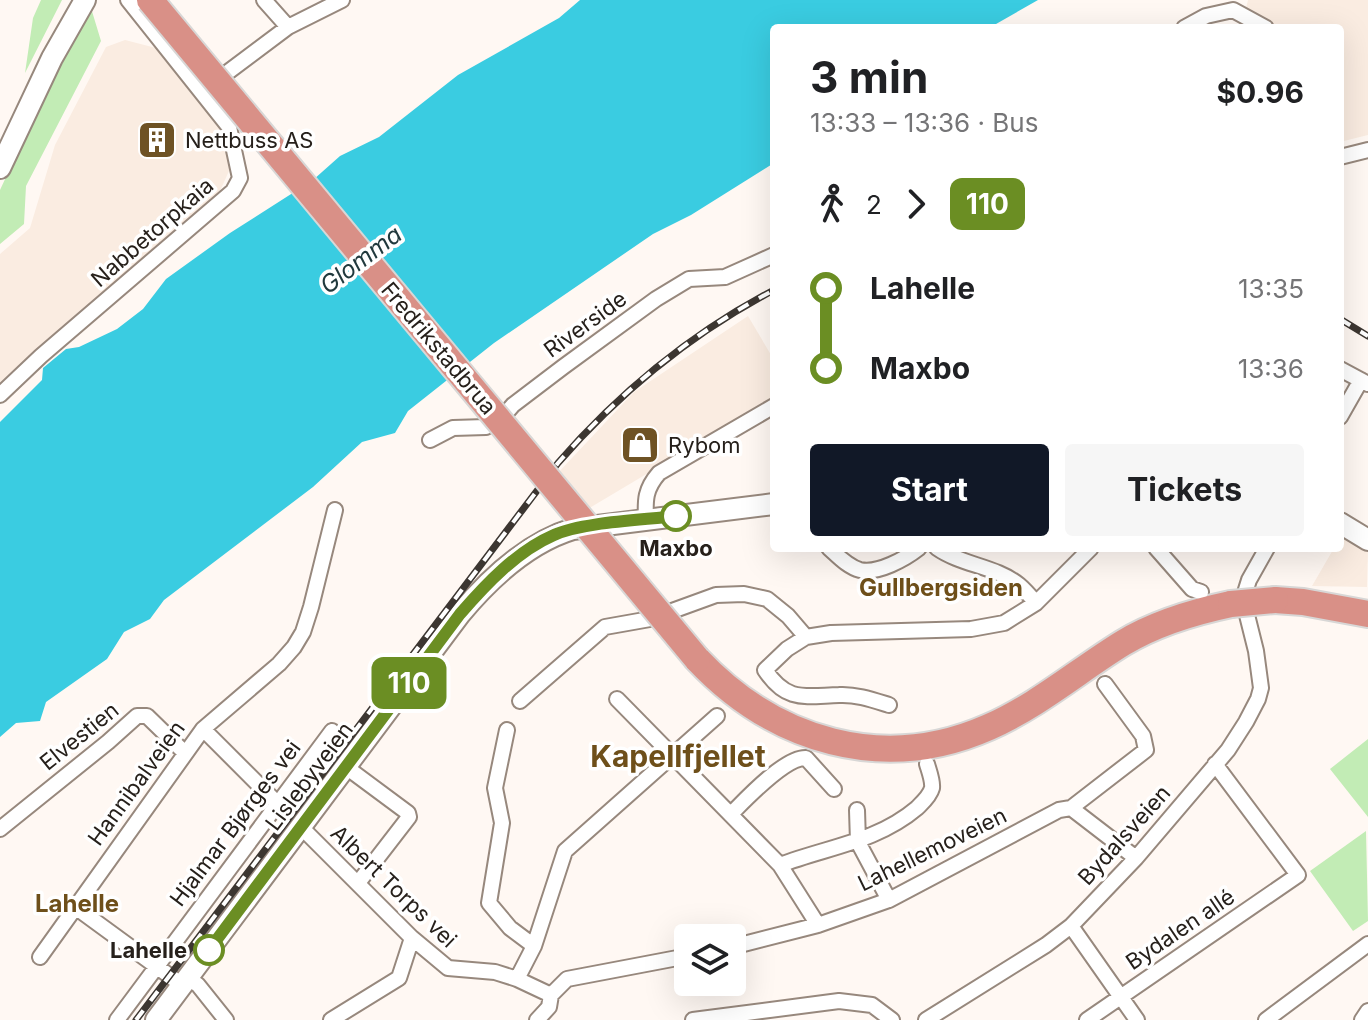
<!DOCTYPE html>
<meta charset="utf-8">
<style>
body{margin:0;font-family:Inter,sans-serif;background:#f6f6f6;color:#202124;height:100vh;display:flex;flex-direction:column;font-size:30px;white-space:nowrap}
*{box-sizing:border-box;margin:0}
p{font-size:26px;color:#757577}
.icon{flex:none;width:44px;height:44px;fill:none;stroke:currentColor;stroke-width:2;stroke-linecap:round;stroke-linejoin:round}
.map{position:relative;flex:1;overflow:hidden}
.drawer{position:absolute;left:770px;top:24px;width:574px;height:528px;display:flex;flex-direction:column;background:#fff;border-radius:8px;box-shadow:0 8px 32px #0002}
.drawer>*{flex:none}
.badge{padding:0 16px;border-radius:12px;font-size:28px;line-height:52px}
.buttons{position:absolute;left:674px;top:924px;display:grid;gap:16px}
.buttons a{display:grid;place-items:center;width:72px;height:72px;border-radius:8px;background:#fff;box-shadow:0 8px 32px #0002;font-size:40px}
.map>.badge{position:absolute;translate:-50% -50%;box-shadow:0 0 0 4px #fff}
.legs{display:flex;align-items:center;gap:12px;height:88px;padding:0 40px;font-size:26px}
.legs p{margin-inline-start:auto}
.head{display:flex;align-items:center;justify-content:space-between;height:136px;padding:0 40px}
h1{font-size:44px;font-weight:700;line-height:60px}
.button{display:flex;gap:16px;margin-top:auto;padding:16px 40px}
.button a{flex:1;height:92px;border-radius:8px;background:#111827;color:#fff;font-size:32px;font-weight:700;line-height:92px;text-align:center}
.button a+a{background:#f6f6f6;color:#202124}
ul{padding:0 40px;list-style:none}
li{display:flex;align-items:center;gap:28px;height:80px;font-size:30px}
li i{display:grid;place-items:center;width:12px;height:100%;margin:0 10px;background:currentColor}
li i::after{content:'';width:20px;height:20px;margin:-10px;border:6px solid;border-radius:50%;background:#fff}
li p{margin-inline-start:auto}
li:first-child i{background:linear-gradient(#0000 50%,currentColor 0)}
li:last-child i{background:linear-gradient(currentColor 50%,#0000 0)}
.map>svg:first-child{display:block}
</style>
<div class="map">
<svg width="1368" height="1020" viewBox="0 0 1368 1020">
<rect width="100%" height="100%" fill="#fff8f3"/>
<path fill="#faece1" d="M1248,0H1368V135L1340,142V28H1272L1246,8Z
M125,40L156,48L228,136L233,162L220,191L45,343L0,386V254L30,228L55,145L106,47Z
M748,316L774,360V398L566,522L540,492L634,392Z
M1340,537L1368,551L1367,587L1312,586L1334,548H1340Z"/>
<path fill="#c2ecb5" d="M41,0H62L25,73L33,18Z
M91,8L101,41L26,186L24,224L0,244V190L53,76Z
M1368,739V817L1330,769Z
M1366,831L1368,921L1353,931L1310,871Z"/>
<path fill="#3acce1" d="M580,0H1038L989,28H774V163L691,215L653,234L494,343L408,411L395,433L362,442L313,487L164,600L150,619L124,632L107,659L46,702L40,721L16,723L0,737V422L42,380L43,368L66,349L79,347L117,329L143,309L166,279L230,233L313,180L340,156L379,137L458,75L559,18Z"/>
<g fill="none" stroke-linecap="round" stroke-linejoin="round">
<defs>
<path id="street" d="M264,0L288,27
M1184,28L1206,16L1233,10L1266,28
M212,84L288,27L342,0
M1340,157L1368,150
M1340,369L1368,384
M0,395L41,356L233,191L240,178L229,127L128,0
M1340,417L1361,380
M430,440L453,428L486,427L500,420L513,405L563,367L656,299L689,279L725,277L774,255
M646,520C645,500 645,489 659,473L774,406
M829,548C838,556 848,567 860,570C878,574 905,559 919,548
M937,548C961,565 996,566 1019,585C1025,590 1031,597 1036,603
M1156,548L1192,589L1201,592
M617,699L780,865L818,925
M520,701L605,627L650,619L716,595L744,594L767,599L788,616L806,637
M889,705C873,700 856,694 839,695C805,696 787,703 765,670L787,649L806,637L831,633L971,629L1004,623L1036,603L1091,548
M203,729L277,803
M507,730L495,788L502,823L489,903L510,928L534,946
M346,767L408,813L409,817L358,883
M1071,808L1146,750L1143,736L1105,684
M857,810L858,842L889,900
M731,814C746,799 785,757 806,758L834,789
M301,827L412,938L448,968L495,972L517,979L551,995
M0,829L108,742L137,716H147L185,753
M780,865C827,847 877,842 917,808C922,803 930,796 932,788C933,781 929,771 927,764
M74,906L182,985
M1071,926L1137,1020
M732,947L818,925L889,900L1059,810L1071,808L1136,858
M40,957L203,729L279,664L294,647L303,632L311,607L335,510
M188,978L198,985L226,1020
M517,979L534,946L565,851L717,716
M117,1020L332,731
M331,1020L399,978L412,938
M537,1020L549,1007L551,995L567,979L688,956
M693,1020L839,1001L872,1005L892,1020
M926,1020L1046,945L1071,926L1136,858L1228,750L1246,722L1258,699L1261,688L1256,651L1243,599L1249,580L1267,548
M1087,1020L1298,875L1215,764
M1266,1020L1368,944
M1362,1020L1368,1011"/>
<path id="secondary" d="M0,168L52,58L85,0
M1340,523L1368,540
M156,1020L460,614C490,578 527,543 573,529L774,504"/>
<path id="highway" d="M1275,600L1303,602L1368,614
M697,659C774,741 883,774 989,727C1037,706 1079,670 1123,643C1156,623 1193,612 1231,604"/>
</defs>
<use href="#street" stroke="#97887d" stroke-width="18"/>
<use href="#secondary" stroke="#97887d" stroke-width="24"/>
<use href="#highway" stroke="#d8d7d6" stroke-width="30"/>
<use href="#street" stroke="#fff" stroke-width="14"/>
<use href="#secondary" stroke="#fff" stroke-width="20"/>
<use href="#highway" stroke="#d99087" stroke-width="26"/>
<defs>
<path id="rail" d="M1340,319L1368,336
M136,1020L558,463C620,392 690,334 774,290"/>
</defs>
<use href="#rail" stroke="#3c3631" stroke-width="7"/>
<use href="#rail" stroke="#fff" stroke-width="4" stroke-dasharray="12" stroke-linecap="butt"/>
<defs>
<path id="highway-bridge" d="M150,0L697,659
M1231,604L1275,600"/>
</defs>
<use href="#highway-bridge" stroke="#d8d7d6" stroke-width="30" stroke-linecap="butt"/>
<use href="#highway-bridge" stroke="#d99087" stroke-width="26"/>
</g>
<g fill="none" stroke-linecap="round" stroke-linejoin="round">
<defs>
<path id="line-1" d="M209,950L460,614C486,584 517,551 554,535C582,522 644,520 676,516"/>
</defs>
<use href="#line-1" stroke="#fff" stroke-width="18"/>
<use href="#line-1" stroke="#6b8e23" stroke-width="12"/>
</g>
<defs>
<symbol id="building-square" viewBox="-11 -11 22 22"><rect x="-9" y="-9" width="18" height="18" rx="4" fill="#6e5224" stroke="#fff"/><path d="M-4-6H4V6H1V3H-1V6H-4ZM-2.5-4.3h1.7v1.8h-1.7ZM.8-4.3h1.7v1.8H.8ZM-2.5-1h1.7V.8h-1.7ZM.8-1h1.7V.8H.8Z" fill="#fff"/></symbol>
<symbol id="shop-square" viewBox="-11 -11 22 22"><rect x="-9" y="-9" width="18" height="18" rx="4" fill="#6e5224" stroke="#fff"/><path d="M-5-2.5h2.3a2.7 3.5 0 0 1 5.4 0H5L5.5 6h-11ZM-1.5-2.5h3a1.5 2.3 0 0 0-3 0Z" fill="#fff"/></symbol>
</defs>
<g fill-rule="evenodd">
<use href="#building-square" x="135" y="118" width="44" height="44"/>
<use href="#shop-square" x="618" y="423" width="44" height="44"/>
</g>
<g fill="#fff" stroke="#6b8e23" stroke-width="4">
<circle cx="676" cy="516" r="14"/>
<circle cx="209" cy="950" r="14"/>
</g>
<g text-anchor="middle" stroke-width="7" stroke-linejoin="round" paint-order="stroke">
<g font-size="22" fill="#26201b" stroke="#fff" text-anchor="start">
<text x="185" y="148">Nettbuss AS</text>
<text x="668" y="453">Rybom</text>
</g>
<g font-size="22" fill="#26201b" stroke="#fff">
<text transform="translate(152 232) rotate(-41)" y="8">Nabbetorpkaia</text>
<text transform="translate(585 324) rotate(-36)" y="8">Riverside</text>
<text transform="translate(439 348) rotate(50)" y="8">Fredrikstadbrua</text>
<text transform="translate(79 736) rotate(-39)" y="8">Elvestien</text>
<text transform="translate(309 776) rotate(-53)" y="8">Lislebyveien</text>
<text transform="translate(136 783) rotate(-54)" y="8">Hannibalveien</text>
<text transform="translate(235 823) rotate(-53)" y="8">Hjalmar Bjørges vei</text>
<text transform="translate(1124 835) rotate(-48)" y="8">Bydalsveien</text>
<text transform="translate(932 849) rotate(-26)" y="8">Lahellemoveien</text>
<text transform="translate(394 886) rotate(44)" y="8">Albert Torps vei</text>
<text transform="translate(1180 929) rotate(-34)" y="8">Bydalen allé</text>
</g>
<g font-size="22" font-weight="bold" fill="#26201b" stroke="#fff">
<text x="676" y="556">Maxbo</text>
<text x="187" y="958" text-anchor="end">Lahelle</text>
</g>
<g font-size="24" font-style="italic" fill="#21393d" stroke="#fff">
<text transform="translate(361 260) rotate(-37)" y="8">Glomma</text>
</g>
<g font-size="24" font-weight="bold" fill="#6e4f1a" stroke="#fff">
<text x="941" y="596">Gullbergsiden</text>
<text x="77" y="912">Lahelle</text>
</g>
<g font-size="30" font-weight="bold" fill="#6e4f1a" stroke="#fff">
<text x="678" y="767">Kapellfjellet</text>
</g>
</g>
</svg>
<div class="buttons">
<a><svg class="icon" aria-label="layers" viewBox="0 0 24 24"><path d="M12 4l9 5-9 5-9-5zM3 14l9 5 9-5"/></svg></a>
</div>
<b class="badge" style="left:409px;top:683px;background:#6b8e23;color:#fff">110</b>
<section class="drawer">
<div class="head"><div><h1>3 min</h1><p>13:33 – 13:36 · Bus</p></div><b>$0.96</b></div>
<div class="legs"><svg class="icon" aria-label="walk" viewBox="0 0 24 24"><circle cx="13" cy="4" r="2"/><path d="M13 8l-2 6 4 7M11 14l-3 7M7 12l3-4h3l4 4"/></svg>2<svg class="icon" aria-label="forward" viewBox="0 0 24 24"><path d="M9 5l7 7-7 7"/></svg><b class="badge" style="background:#6b8e23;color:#fff">110</b></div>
<ul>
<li><i style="color:#6b8e23"></i><b>Lahelle</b><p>13:35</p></li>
<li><i style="color:#6b8e23"></i><b>Maxbo</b><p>13:36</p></li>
</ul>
<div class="button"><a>Start</a><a>Tickets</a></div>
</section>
</div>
